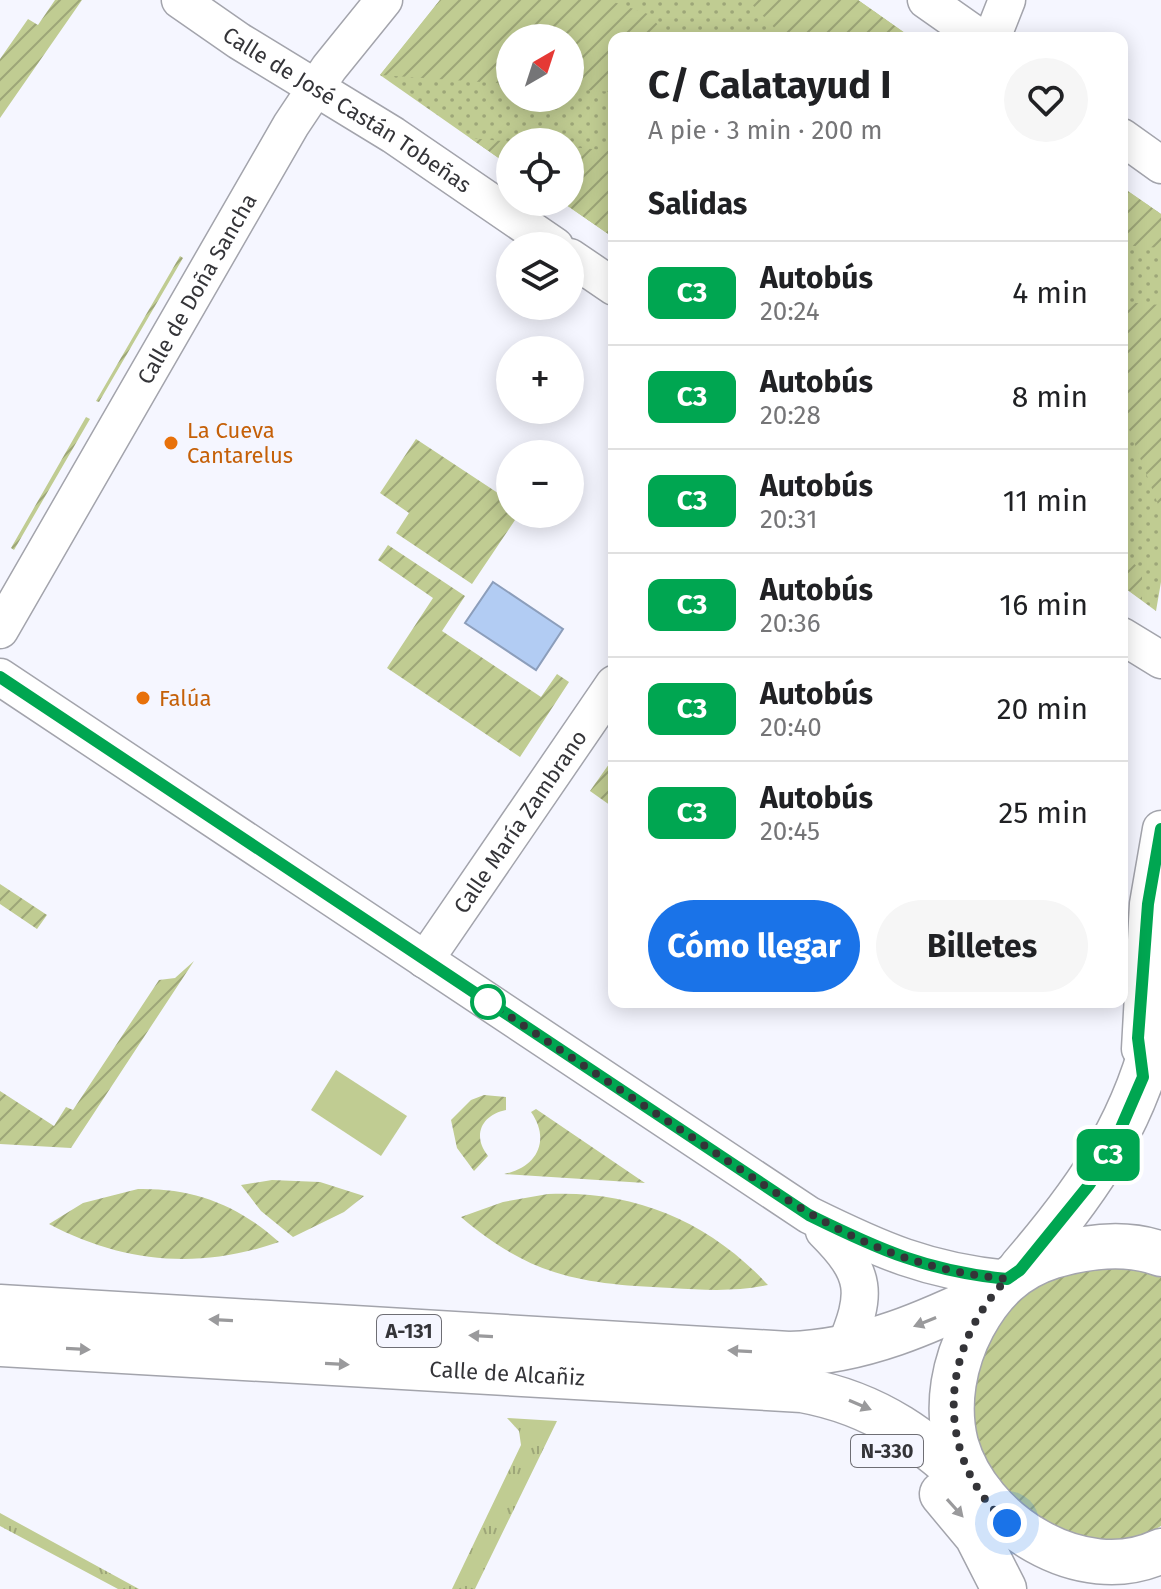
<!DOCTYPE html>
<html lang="es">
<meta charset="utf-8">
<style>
body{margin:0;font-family:"Fira Sans",sans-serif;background:#f6f6f6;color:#202124;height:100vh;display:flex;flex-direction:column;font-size:30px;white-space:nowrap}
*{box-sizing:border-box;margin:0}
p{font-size:26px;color:#757577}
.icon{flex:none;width:44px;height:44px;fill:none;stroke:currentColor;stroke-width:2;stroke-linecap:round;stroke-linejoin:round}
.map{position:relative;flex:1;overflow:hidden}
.details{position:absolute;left:608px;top:32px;width:520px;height:976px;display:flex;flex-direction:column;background:#fff;border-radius:16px;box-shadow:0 4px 20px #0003}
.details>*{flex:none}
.badge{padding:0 16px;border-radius:12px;font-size:28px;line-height:52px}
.needle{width:52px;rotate:39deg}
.fabs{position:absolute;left:496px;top:24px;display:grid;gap:16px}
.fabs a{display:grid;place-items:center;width:88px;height:88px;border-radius:50%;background:#fff;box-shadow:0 4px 20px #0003;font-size:40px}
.you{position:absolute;width:40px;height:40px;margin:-20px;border:6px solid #fff;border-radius:50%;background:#1a73e8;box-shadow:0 0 0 12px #1a73e833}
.map>.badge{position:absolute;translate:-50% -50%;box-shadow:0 0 0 4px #fff}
h2{padding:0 40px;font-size:30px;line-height:72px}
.round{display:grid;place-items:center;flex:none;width:84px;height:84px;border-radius:42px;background:#f6f6f6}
.headline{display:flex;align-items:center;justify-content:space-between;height:136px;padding:0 40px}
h1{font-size:38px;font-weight:700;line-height:60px}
.primary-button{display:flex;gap:16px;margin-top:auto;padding:16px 40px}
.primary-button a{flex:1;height:92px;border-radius:48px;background:#1a73e8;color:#fff;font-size:32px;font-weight:700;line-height:92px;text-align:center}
.primary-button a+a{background:#f6f6f6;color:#202124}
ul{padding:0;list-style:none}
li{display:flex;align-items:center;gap:24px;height:104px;padding:0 40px;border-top:2px solid #e0e0e0}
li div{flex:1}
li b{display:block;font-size:30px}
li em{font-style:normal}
li .badge{min-width:88px;font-weight:700;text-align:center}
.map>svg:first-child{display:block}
</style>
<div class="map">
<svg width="1161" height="1589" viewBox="0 0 1161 1589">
<defs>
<pattern id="grass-tufts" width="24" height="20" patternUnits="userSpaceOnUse" patternTransform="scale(2)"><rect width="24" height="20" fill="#c0cc92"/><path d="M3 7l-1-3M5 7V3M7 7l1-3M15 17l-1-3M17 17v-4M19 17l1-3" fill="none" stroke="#9da678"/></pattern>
<pattern id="park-dots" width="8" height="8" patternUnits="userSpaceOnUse" patternTransform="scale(2)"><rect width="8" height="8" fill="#c0cc92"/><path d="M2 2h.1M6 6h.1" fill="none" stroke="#9da678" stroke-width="1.8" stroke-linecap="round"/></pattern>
<pattern id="garden-furrows" width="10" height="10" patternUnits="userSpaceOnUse" patternTransform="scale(2)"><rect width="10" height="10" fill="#c0cc92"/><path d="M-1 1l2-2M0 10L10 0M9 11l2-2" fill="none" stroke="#9da678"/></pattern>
</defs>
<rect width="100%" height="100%" fill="#f5f6ff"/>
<path fill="url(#grass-tufts)" d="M507,1418L557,1421L475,1589H452L521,1445L519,1431Z
M0,1513L139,1589H118L0,1526Z"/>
<path fill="url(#park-dots)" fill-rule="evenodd" d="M440,0H858L912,38H614V238L562,202H570V142H510V166L380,75ZM510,38H570V98H510Z
M1122,187L1161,214V582L1156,611L1122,586Z"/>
<path fill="url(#garden-furrows)" d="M55,0H82L0,118V59L28,19L38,25Z
M440,0H608L648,14L670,38H614V92L570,89V38H510V84L380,75Z
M748,0H858L912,38H784Z
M470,138L512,142L510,166Z
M570,147L614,151V238L562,202H570Z
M1122,187L1161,214V248L1122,245Z
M180,256L183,258L99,402L96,401Z
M1122,302L1161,305V512L1122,411Z
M86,417L90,419L25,531L14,550L11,548Z
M416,439L510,501V514H519L472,584L396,533L409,513L380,493Z
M388,545L465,596L442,631L541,697L557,674L569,682L520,757L387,668L433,598L378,560Z
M1122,551L1142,572V600L1122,586Z
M614,757V808L590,791Z
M0,884L47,915L37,929L0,904Z
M194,961L71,1148L0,1144V1091L54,1126L66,1107L73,1110L159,980L175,978Z
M484,1095L506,1097V1110C481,1115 472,1136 488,1156L474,1171L457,1148L451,1120L471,1100Z
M536,1109L645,1183L504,1174C537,1168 551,1140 531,1112Z
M272,1180L320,1182L364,1196L344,1212L293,1237L261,1211L241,1185Z
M138,1189C194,1188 238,1205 279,1242C199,1270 123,1263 49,1224L83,1203Z
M548,1194C634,1190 709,1221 768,1285C735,1292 704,1290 671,1288C582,1284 531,1277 461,1217L503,1202Z
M1125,1265L1161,1273V1526C1135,1543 1104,1546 1073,1540C1061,1537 1013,1503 1003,1492C993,1481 980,1453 976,1438C961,1386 987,1318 1032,1288C1060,1269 1093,1267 1125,1265Z"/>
<path fill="#c0cc92" d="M336,1070L407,1116L381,1156L311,1110Z"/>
<path fill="#b2ccf3" stroke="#8c9ebb" stroke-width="2" d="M493,582L563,629L536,670L465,623Z"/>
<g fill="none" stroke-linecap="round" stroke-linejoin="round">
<defs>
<g id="minor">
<path id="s1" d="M180,0L239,41L393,135L555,246"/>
<path d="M926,0L980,38"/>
<path d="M992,38L1007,0"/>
<path d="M1122,137L1161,165"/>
<path d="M570,257L614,287"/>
<path id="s2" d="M0,630L291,125L329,68L384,0"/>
<path d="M1122,636L1161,660"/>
<path d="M0,677L809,1215C880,1250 927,1271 1007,1279"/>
<path id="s3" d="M425,960L614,684"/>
<path d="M1140,1049L1148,904L1161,829"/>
<path d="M824,1231C867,1274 868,1293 844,1349"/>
</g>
<g id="major">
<path d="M1161,1254C1127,1241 1088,1246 1053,1256C1015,1268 992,1291 973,1326C954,1362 946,1404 956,1444C978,1522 1081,1589 1161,1551"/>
<path d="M1021,1268C1091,1187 1140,1116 1161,1009"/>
<path d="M0,1307L789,1354C863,1352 929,1322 996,1290"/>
<path id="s4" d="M0,1344L802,1390C879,1404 926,1441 981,1493"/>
<path d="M942,1494L977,1536L1004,1589"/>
</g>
</defs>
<use href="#minor" stroke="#a3a4ac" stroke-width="39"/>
<use href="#major" stroke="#a3a4ac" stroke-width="47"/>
<use href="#minor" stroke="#fff" stroke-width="36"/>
<use href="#major" stroke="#fff" stroke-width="44"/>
</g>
<defs><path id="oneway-solid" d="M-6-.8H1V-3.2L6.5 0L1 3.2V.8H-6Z" transform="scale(2)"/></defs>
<g fill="#9a9a9c">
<use href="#oneway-solid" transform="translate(221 1320) rotate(-177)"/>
<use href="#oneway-solid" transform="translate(925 1322) rotate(158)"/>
<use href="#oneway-solid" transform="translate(481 1336) rotate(-177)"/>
<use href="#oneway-solid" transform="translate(78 1349) rotate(3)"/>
<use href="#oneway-solid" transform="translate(740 1351) rotate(-177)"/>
<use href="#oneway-solid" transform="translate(337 1364) rotate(3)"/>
<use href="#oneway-solid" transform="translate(860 1405) rotate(23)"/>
<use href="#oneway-solid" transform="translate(955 1508) rotate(48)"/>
</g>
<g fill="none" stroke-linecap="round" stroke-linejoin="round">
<defs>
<path id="line" d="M0,677L809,1215C880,1250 927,1271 1007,1279L1020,1270L1089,1185L1111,1151L1143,1077L1138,1038L1148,904L1161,829"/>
</defs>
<use href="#line" stroke="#fff" stroke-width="18"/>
<use href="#line" stroke="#00a651" stroke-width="12"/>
<path stroke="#343438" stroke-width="8" stroke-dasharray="0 14.4" d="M488,1002C553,1045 623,1092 690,1136C798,1207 873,1266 1007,1279C939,1349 933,1456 1007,1523"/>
</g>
<g fill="#e8710a" stroke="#f5f6ff" stroke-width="3">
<circle cx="171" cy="443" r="8"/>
<circle cx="143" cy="698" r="8"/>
</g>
<circle fill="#fff" stroke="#00a651" stroke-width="4" cx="488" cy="1002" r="16"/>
<g text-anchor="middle" stroke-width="8" stroke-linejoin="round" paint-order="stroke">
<g fill="#f5f6ff" stroke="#6e6e74" stroke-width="2">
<rect x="377" y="1315" width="64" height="32" rx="6"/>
<rect x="851" y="1435" width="72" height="32" rx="6"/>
</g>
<g font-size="20" font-weight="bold" fill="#343438">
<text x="409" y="1338">A-131</text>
<text x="887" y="1458">N-330</text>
</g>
<g font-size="22" fill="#343438" stroke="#f5f6ff">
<text dy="8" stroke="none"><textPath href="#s1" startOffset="200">Calle de José Castán Tobeñas</textPath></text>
<text dy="8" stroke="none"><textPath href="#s2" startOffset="394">Calle de Doña Sancha</textPath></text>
<text dy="8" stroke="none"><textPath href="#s3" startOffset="168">Calle María Zambrano</textPath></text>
<text dy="8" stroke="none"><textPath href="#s4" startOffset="508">Calle de Alcañiz</textPath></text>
</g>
<g font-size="22" fill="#c56008" stroke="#f5f6ff" text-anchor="start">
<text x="187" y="438">La Cueva<tspan x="187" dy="25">Cantarelus</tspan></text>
<text x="159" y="706">Falúa</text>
</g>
</g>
</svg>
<div class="fabs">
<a><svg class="needle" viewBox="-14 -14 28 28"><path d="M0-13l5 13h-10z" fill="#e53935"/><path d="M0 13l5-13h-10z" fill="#757577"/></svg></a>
<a><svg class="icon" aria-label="locate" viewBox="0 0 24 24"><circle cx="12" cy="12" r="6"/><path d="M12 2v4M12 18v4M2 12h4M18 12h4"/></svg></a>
<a><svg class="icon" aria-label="layers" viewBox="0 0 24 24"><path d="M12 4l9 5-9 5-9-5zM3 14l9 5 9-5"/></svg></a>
<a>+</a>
<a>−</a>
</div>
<div class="you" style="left:1007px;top:1523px"></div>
<b class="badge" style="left:1108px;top:1155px;background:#00a651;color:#fff">C3</b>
<section class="details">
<div class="headline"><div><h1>C/ Calatayud I</h1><p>A pie · 3 min · 200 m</p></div><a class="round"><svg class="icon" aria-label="heart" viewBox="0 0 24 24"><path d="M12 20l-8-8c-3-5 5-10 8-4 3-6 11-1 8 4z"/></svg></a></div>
<h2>Salidas</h2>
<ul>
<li><span class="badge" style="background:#00a651;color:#fff">C3</span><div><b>Autobús</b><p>20:24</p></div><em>4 min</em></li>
<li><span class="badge" style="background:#00a651;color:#fff">C3</span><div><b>Autobús</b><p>20:28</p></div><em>8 min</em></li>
<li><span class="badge" style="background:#00a651;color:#fff">C3</span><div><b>Autobús</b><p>20:31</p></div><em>11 min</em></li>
<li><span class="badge" style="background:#00a651;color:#fff">C3</span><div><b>Autobús</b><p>20:36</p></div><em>16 min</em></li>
<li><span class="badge" style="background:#00a651;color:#fff">C3</span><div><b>Autobús</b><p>20:40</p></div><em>20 min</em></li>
<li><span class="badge" style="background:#00a651;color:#fff">C3</span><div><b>Autobús</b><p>20:45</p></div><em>25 min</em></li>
</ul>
<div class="primary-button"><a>Cómo llegar</a><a>Billetes</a></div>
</section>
</div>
